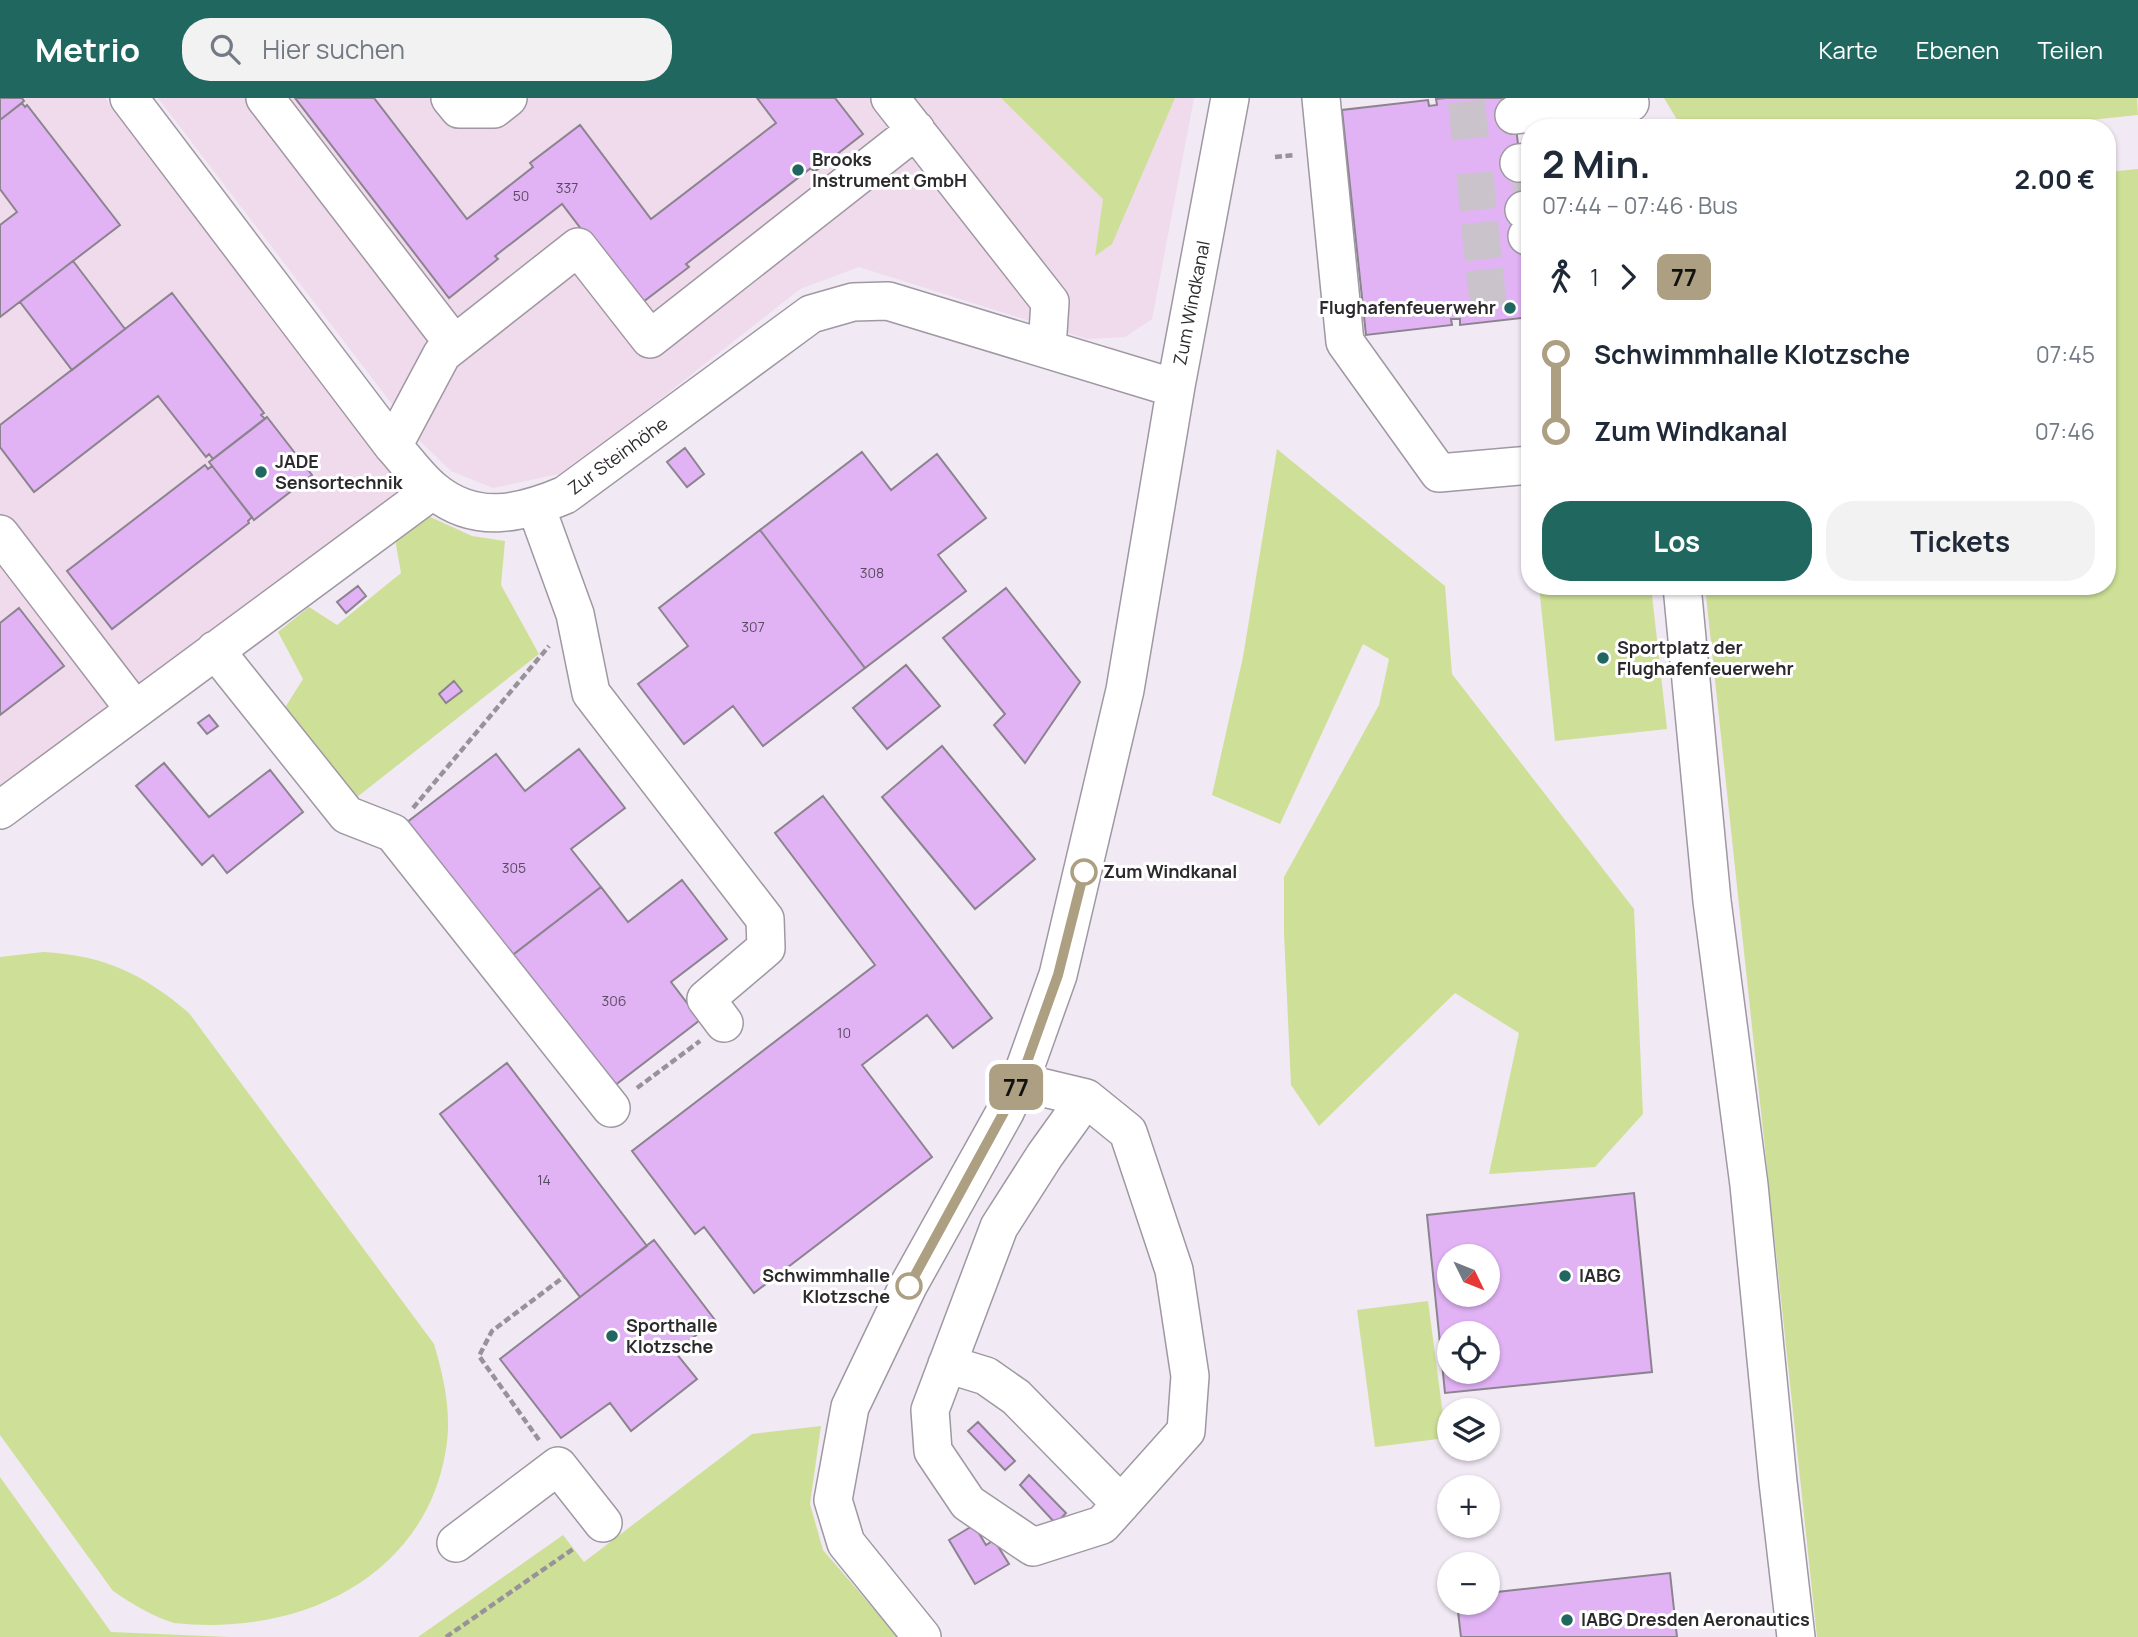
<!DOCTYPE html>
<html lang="de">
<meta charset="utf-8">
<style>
body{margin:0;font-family:Manrope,sans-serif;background:#f2f2f3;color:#1f2937;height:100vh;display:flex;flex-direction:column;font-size:26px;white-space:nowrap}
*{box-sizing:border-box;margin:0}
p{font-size:23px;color:#747a83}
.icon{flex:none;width:38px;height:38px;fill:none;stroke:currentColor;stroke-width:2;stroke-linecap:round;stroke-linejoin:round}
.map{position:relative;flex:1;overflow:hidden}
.details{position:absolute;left:1521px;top:21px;width:595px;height:476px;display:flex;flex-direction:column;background:#fff;border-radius:28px;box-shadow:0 2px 5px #0004}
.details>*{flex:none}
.badge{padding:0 14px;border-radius:10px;font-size:24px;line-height:46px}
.needle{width:46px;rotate:133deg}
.buttons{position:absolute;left:1437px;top:1146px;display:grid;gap:14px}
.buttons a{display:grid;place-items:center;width:63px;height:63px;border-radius:50%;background:#fff;box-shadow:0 2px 5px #0004;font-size:35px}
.map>.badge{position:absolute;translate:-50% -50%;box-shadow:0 0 0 4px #fff}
.legs{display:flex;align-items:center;gap:10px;height:77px;padding:0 21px;font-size:23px}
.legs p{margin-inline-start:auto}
.head{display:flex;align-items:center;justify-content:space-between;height:119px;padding:0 21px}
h1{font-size:38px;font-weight:700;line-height:52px}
.action{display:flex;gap:14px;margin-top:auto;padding:14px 21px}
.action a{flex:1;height:80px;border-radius:28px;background:#20685f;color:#fff;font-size:28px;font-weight:700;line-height:80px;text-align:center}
.action a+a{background:#f2f2f3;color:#1f2937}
ul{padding:0 21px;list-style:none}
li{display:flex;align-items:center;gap:24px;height:77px;font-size:26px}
li i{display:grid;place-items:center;width:10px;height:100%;margin:0 9px;background:currentColor}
li i::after{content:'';width:18px;height:18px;margin:-9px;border:5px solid;border-radius:50%;background:#fff}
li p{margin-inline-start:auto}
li:first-child i{background:linear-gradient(#0000 50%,currentColor 0)}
li:last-child i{background:linear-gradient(currentColor 50%,#0000 0)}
header{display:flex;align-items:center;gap:42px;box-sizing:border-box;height:98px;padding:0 35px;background:#20685f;color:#fff}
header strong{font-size:33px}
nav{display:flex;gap:38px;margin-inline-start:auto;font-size:24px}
.search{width:490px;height:63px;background:#f2f2f3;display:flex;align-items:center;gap:18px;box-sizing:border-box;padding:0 24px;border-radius:28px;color:#747a83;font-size:26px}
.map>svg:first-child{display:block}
</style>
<header>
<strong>Metrio</strong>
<div class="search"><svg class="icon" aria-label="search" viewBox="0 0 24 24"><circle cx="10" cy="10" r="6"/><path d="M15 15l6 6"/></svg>Hier suchen</div>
<nav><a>Karte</a><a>Ebenen</a><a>Teilen</a></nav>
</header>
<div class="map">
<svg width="2138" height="1539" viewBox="0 0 2138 1539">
<rect width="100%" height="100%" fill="#f1e9f4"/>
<path fill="#efdbeb" d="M0,0H105L403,391L0,704Z
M158,0H1194L1152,221L1125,239L1087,241L859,169L800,191L635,321L559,376L493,390L451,373L421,344Z"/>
<path fill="#cee097" d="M1001,0H1175L1112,146L1095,158L1103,101Z
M1664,0H2137L2138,17L2013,30H1690L1676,20Z
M2138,71V1539H1817L1705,488H2107V74Z
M1277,351L1445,488L1452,576L1634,811L1643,1016L1595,1069L1489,1076L1519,935L1455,895L1319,1028L1291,987L1284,835V779L1379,607L1389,561L1363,546L1280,726L1212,697L1243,559Z
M426,417L472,438L505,443L501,487L539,556L352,703L281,616L303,581L278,534L309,509L337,527L401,475L395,441Z
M1539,488H1651L1667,631L1555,643Z
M43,854C103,857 144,876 189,915L434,1246C444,1280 452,1315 446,1351C426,1479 300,1539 174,1525C152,1518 132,1506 113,1493L0,1337V859Z
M1428,1203L1446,1340L1375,1349L1357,1212Z
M821,1328L810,1406L823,1452L898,1539H418L563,1437L584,1464L752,1336Z
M0,1379L111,1534L230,1539H0Z"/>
<path fill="#e1b3f5" stroke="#8b848f" stroke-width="2" fill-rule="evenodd" d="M0,0H22L24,3L0,22Z
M295,0H374L467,121L533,69L530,65L580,27L651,121L776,25L757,0H835L863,36L814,74L811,70L686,166L689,169L639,207L562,106L495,158L498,161L449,200Z
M1446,0H1513L1530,159V219L1460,227V221H1451L1452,227L1366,237L1342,12L1428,2L1429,8L1437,7L1436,1Z
M22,5L25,9L27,7L120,127L0,219V127L17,114L0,91V22Z
M73,163L125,231L72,272L20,204Z
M172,195L264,315L261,317L265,321L213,361L209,356L206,359L158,298L34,394L0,349V327Z
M267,319L312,377L254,422L209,364Z
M685,350L704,376L687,389L667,364Z
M862,354L891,392L937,356L986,420L938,457L966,493L865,570L760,432Z
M205,367L208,371L212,368L252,419L248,423L249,425L112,531L67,473Z
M760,432L865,570L763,648L733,608L684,646L638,586L688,548L659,510Z
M358,488L366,498L346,515L337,504Z
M1006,490L1080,584L1025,665L994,627L1005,616L943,540Z
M19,510L64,568L0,617V525Z
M906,567L940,608L887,651L853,610Z
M454,583L462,593L446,605L439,596Z
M209,617L218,628L207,636L198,625Z
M942,648L1035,761L975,811L882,699Z
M579,651L625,710L571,751L601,789L510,859L406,725L496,656L525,693Z
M164,665L209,719L270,672L303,714L227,775L213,757L202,767L136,688Z
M823,698L992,920L953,950L927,917L862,967L932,1059L754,1195L704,1129L695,1136L632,1053L875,867L775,735Z
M682,782L727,841L671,884L700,922L610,991L510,859L601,789L628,824Z
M507,965L647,1148L580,1199L440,1016Z
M1634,1095L1652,1274L1445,1295L1427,1117ZM1449,1158H1488V1197H1449ZM1449,1236H1488V1274H1449Z
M654,1142L715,1222L675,1254L697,1281L631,1333L610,1305L561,1340L500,1261Z
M978,1324L1015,1363L1005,1372L968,1333Z
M1029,1377L1066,1415L1056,1426L1020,1387Z
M974,1427L986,1447L994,1442L1009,1466L975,1486L949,1442Z
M1670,1475L1677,1539H1461L1457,1505H1488V1495Z"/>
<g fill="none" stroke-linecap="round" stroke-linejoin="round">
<path stroke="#cac3cc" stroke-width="37" stroke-dasharray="37 18" stroke-linecap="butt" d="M1450,24L1514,17
M1458,95L1522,89
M1463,145L1527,138
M1468,192L1530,185"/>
<defs>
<path id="minor" d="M129,0L393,348C406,362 418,380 433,392C475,427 520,416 565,397L811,216L853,204L888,203L1158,285L1176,288
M265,0L454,246
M450,0L459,11H494L508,0
M890,0L1050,204L1047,250
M1321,0L1345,244L1439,375L1530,367
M1514,17L1630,5
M1519,65L1530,64
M1524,112L1530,111
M1527,138H1530
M393,348L442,256L578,149L650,241L916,32
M536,409L575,516L591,595L765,821L766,850L706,901L724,925
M0,436L135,612
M1682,488L1712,803L1749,1087L1778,1384L1796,1539
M215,552L347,717L393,735L611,1010
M0,712L433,392
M1019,984L1086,1000L1128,1034L1174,1172L1190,1278L1186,1333L1102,1427L1033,1449L968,1405L933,1353L930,1312L999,1129L1045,1057L1086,1000
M947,1266L986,1278L1016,1299L1121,1406
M456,1445L558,1368L603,1425
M922,1539L846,1445L833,1402L850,1309L908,1188L1005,1014L1023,975L1058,877L1125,592L1176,288L1230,0"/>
</defs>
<use href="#minor" stroke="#9f98a3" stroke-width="40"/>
<path stroke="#98929a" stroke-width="4.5" stroke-dasharray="7 3.5" stroke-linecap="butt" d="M1275,59L1294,57
M413,710L549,548
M637,990L700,943
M539,1342L479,1258L492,1233L565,1178
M446,1539L573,1451"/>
<use href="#minor" stroke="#fff" stroke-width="37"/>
</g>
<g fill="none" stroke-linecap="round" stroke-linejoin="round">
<defs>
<path id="line-1" d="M909,1188L1004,1014L1023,975L1058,877L1084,774"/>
</defs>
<use href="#line-1" stroke="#fff" stroke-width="16"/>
<use href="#line-1" stroke="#ad9f82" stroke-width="10"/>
</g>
<g fill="#20685f" stroke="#fff" stroke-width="2.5">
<circle cx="798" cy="72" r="7"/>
<circle cx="1510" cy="210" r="7"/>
<circle cx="261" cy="374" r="7"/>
<circle cx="1603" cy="560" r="7"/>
<circle cx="1565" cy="1178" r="7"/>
<circle cx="612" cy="1238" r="7"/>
<circle cx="1567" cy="1522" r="7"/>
</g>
<g fill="#fff" stroke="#ad9f82" stroke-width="3.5">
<circle cx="1084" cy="774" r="12"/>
<circle cx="909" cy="1188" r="12"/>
</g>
<g text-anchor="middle" stroke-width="6" stroke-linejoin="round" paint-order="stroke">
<g font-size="14" fill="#5a4c60">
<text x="567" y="95">337</text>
<text x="521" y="103">50</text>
<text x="872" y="480">308</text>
<text x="753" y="534">307</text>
<text x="514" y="775">305</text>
<text x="614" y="908">306</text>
<text x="844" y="940">10</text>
<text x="544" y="1087">14</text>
</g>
<g font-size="18" font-weight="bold" fill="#2d2a2e" stroke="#fff" text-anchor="start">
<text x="812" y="68">Brooks<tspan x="812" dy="21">Instrument GmbH</tspan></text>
<text x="1496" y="216" text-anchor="end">Flughafenfeuerwehr</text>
<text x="275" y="370">JADE<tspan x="275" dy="21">Sensortechnik</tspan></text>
<text x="1617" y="556">Sportplatz der<tspan x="1617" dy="21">Flughafenfeuerwehr</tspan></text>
<text x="1579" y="1184">IABG</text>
<text x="626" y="1234">Sporthalle<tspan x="626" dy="21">Klotzsche</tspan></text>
<text x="1581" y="1528">IABG Dresden Aeronautics</text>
</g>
<g font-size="18" fill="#2d2a2e" stroke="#fff">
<text transform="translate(1192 205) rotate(-79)" y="6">Zum Windkanal</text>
<text transform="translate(618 358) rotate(-36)" y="6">Zur Steinhöhe</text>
</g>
<g font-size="18" font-weight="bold" fill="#2d2a2e" stroke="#fff" text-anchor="start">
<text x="1103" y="780">Zum Windkanal</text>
<text x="890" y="1184" text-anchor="end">Schwimmhalle<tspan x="890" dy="21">Klotzsche</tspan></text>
</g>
</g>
</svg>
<div class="buttons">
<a><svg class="needle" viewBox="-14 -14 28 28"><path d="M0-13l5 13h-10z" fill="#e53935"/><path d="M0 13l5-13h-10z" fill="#747a83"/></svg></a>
<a><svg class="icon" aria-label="locate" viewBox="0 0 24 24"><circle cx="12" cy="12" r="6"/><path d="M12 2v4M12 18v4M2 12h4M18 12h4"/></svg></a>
<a><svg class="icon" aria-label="layers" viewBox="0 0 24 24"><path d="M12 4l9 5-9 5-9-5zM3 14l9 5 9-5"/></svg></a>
<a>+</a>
<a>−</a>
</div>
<b class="badge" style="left:1016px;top:989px;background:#ad9f82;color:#111">77</b>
<section class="details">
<div class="head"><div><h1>2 Min.</h1><p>07:44 – 07:46 · Bus</p></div><b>2.00 €</b></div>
<div class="legs"><svg class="icon" aria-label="walk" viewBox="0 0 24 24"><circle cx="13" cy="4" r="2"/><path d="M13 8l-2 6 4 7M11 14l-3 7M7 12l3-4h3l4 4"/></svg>1<svg class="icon" aria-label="forward" viewBox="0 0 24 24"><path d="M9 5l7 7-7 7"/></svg><b class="badge" style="background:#ad9f82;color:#111">77</b></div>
<ul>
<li><i style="color:#ad9f82"></i><b>Schwimmhalle Klotzsche</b><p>07:45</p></li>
<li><i style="color:#ad9f82"></i><b>Zum Windkanal</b><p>07:46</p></li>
</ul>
<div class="action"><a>Los</a><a>Tickets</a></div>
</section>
</div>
